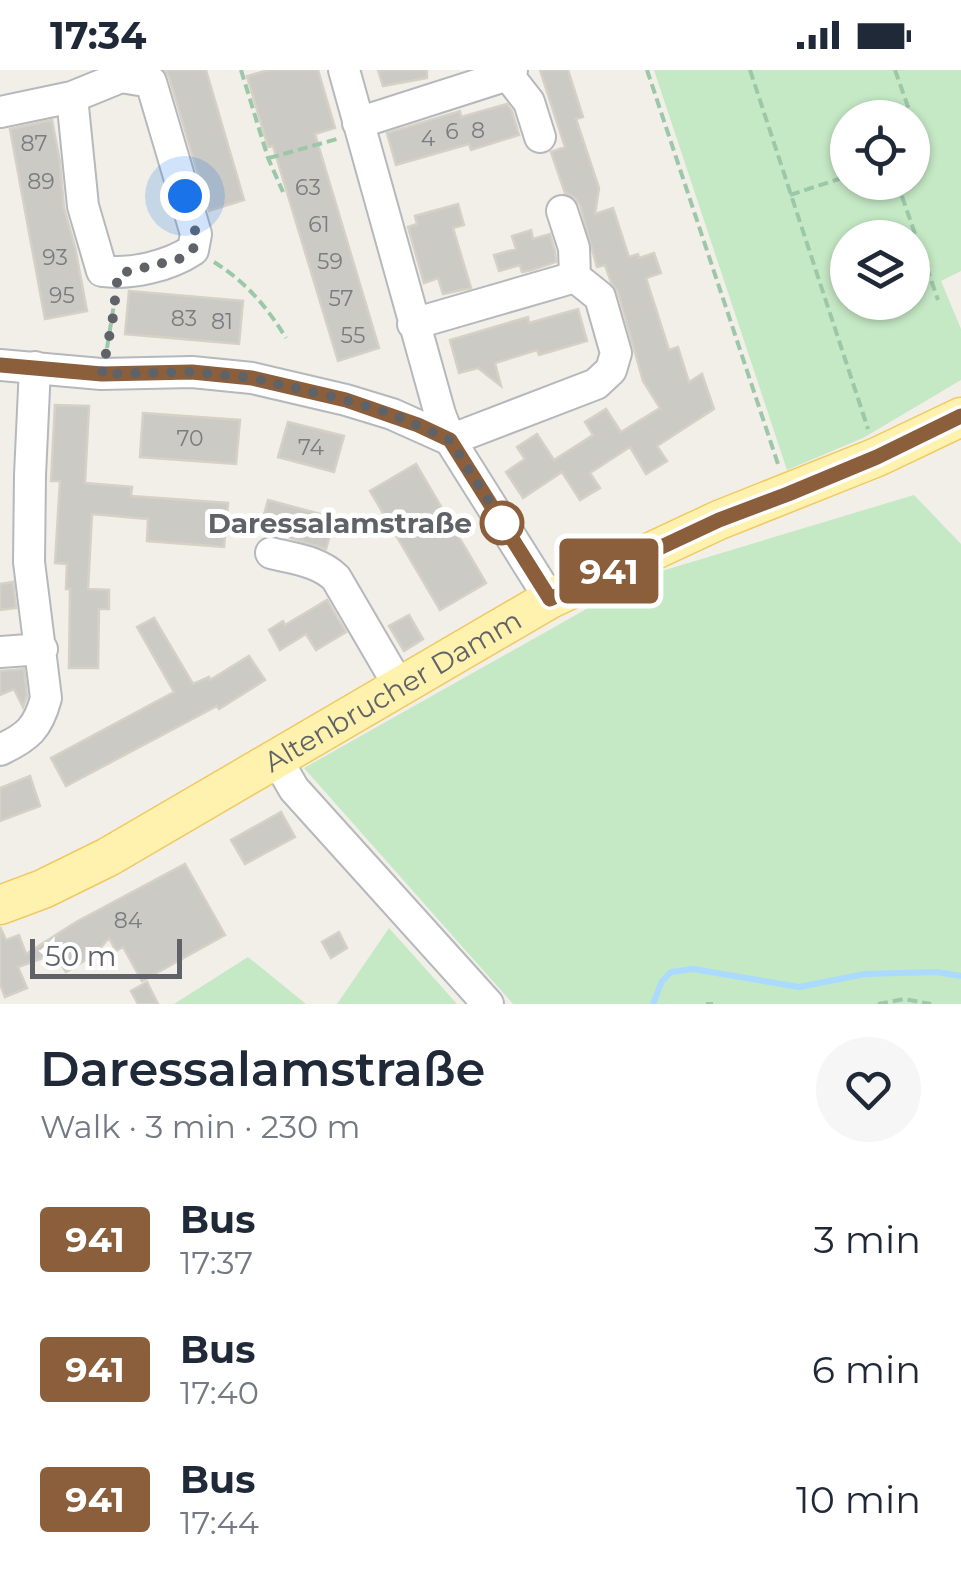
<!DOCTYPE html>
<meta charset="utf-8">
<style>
body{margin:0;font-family:Montserrat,sans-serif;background:#f6f6f7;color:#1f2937;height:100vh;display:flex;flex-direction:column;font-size:38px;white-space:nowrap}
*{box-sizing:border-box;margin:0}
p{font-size:32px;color:#747a83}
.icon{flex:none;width:55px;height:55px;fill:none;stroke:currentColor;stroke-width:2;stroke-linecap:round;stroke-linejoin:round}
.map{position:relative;height:934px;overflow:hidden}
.panel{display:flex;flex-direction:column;background:#fff;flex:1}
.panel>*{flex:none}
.badge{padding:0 20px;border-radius:8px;font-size:35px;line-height:65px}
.controls{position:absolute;left:830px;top:30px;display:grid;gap:20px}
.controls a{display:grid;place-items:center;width:100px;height:100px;border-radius:50%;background:#fff;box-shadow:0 2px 8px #0004;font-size:50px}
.scale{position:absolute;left:30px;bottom:25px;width:152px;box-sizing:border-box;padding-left:10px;border:5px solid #5f6368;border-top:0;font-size:28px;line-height:35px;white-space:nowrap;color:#5f6368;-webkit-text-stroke:8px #fff;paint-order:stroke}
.you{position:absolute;width:50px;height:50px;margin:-25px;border:8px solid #fff;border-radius:50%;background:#1a73e8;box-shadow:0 0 0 15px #1a73e833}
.map>.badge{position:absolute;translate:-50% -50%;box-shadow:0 0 0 5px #fff}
.round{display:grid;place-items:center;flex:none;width:105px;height:105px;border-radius:52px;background:#f6f6f7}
.headline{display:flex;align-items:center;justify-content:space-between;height:170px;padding:0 40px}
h1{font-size:48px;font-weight:600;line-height:75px}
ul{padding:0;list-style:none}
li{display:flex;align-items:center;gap:30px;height:130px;padding:0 40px}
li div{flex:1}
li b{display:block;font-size:38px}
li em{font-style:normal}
li .badge{min-width:110px;font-weight:700;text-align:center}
.status{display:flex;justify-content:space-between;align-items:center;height:70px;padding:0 50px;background:#fff;direction:ltr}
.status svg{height:28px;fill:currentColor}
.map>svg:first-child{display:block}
</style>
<div class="status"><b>17:34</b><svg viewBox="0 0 49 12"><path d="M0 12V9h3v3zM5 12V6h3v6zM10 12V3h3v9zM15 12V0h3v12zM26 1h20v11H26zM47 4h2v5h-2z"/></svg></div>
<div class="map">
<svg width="961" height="934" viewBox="0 0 961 934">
<rect width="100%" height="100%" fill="#f1efe8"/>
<path fill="#c5e8c5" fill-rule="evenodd" d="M654,0H961V201L941,211L961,259V310L863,368L787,400ZM848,48H912V112H848ZM848,168H912V232H848Z
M914,425L961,474V934H513L304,698L645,506Z
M389,858L457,934H337Z
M248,887L306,934H174Z"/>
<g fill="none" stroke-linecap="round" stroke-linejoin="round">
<path stroke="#aadaff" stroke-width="6" d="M653,934L662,911L671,902L693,899L799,917L865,904L936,902L961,906"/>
</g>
<path fill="#cccac5" stroke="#d6d1c6" stroke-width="2.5" d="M165,0H206L244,130L209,141L169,7Z
M269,0H318L335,58L315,64L379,278L338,291L273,76L268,77L247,6Z
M378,0H427V8L383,16Z
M540,0H568L583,47L576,49L599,118L595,144L613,138L629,187L638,184L639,188L654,183L661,203L646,208L669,280L678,277L689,312L702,304L714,339L657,376L667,391L646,404L630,377L590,403L600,418L580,430L562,402L523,428L506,402L525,389L517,377L537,364L554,390L593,365L585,352L606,339L621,362L660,338L643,311L618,222L611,212L605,195L597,197L580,135L574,127L565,123L551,82L565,77Z
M507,34L512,41L519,65L471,80L469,74L396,95L387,63L460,41L461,47Z
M52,50L60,92L64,138L75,177L87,241L45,249L10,59Z
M458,134L464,155L453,158L471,218L443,224L438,208L424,213L408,157L417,154L415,146Z
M531,160L533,169L550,164L555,181L556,192L532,200L522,202L520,195L499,201L494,185L516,179L512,166Z
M129,221L243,231L239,274L125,264Z
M578,239L587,271L539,285L537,280L495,293L501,316L478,298L459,303L450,270L528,247L529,253Z
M55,335L89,336L85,413L132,417L131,426L228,433L224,477L147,471L148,449L92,444L88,519L109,520V539H99L98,598H69L70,519H66L67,494L55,493L60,411H51Z
M143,343L240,350L236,394L140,387Z
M288,352L344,366L334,402L278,387Z
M416,394L486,513L440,540L370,421Z
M268,430L335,448L326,479L290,468L294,455L264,445Z
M13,512L16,538L0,540V514Z
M327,530L346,562L316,580L306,564L280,580L269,560L283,551L285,555Z
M409,545L423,569L404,581L389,556Z
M154,548L193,614L209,607L210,610L249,586L265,610L219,639L217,636L66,716L51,688L174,622L137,557Z
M24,599L27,626L23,637L14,619L0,625V601Z
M30,706L40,736L0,751V718Z
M281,742L295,767L245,794L231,770Z
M185,794L225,865L142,911L123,877L116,881L109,868L95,884L66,902L54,884L18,897L27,918L5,927L0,914V857L6,870L19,865L26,884L76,852Z
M339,862L347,878L331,888L322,872Z
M147,912L158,934H138L131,921Z"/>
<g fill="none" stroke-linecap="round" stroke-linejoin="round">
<defs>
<path id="minor" d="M344,0L440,344L450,370L550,529
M508,5L529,32L540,67
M0,42L72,27L121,7L151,12L196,164L193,180C169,196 131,205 102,201L83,136L72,27
M358,53L508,5L512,0
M562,141L574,178L575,207
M413,254L575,207L600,227L616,283L611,300L596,314L450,370
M0,295L101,304L192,302L252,308L346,330L392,344L450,370
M271,483C294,489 319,491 336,508L399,616
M0,582L42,579
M0,680C28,667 38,658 46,628L29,492L30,405L35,297
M277,690L294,719L488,934"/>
<g id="major">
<path id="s1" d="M0,835L43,819L108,787L550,529L719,450L877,387L961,347"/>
</g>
</defs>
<use href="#minor" stroke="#b5b8bc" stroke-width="34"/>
<use href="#major" stroke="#f2c960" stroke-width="41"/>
<path stroke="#9cc7a9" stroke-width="4" stroke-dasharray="10 5" stroke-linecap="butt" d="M241,0L268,88L283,122
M647,0L778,394
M750,0L868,359
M895,0L912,48
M912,50L923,80L912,84
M269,88L337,69
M897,112L938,230
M790,125L848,106
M214,192C246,212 267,237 286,268
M107,278L115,228
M706,934H713
M878,934L904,929L931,934"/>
<use href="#minor" stroke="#fff" stroke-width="30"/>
<use href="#major" stroke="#fff2af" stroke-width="38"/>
</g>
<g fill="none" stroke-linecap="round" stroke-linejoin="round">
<defs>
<path id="line" d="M0,295L102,304L192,302L252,308L346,330L418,355L450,370L550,529L719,450L788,424L877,387L961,346"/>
</defs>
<use href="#line" stroke="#fff" stroke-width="22"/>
<use href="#line" stroke="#8b5e3c" stroke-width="15"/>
<path stroke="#5f6368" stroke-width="10" stroke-dasharray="0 18" d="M185,126L196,164L193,180L179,189L118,204L113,247L102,304L192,302L252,308L346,330L392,344L450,370L507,460L502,453"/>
</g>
<circle fill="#fff" stroke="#8b5e3c" stroke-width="5" cx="502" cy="453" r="20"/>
<g text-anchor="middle" stroke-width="10" stroke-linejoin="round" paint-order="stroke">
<g font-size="22" fill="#7a7d7f">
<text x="478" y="68">8</text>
<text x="452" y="69">6</text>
<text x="428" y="76">4</text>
<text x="34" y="81">87</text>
<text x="41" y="119">89</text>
<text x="308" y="125">63</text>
<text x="319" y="162">61</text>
<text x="55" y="195">93</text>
<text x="330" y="199">59</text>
<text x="62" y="233">95</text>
<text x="341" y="236">57</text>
<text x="184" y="256">83</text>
<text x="222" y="259">81</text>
<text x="353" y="273">55</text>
<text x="190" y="376">70</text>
<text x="311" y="385">74</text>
<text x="128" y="858">84</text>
</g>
<g font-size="28" font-weight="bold" fill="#5f6368" stroke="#fff" text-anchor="end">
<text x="472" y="463">Daressalamstraße</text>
</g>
<g font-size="28" fill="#5f6368" stroke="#fff">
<text dy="10" stroke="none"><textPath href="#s1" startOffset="448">Altenbrucher Damm</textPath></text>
</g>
</g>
</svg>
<div class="controls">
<a><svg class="icon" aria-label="locate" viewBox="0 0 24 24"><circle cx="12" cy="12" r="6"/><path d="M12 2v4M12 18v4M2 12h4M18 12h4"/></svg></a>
<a><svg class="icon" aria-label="layers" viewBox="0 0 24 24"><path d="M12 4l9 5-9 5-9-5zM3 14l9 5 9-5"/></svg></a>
</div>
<div class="scale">50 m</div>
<div class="you" style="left:185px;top:126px"></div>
<b class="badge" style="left:609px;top:501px;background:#8b5e3c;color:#fff">941</b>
</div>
<section class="panel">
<div class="headline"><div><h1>Daressalamstraße</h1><p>Walk · 3 min · 230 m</p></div><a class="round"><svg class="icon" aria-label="heart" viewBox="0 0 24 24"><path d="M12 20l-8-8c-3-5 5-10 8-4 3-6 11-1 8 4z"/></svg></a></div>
<ul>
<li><span class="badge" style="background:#8b5e3c;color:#fff">941</span><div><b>Bus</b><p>17:37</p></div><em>3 min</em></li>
<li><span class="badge" style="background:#8b5e3c;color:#fff">941</span><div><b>Bus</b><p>17:40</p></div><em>6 min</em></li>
<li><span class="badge" style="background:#8b5e3c;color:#fff">941</span><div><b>Bus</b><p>17:44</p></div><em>10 min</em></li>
</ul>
</section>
